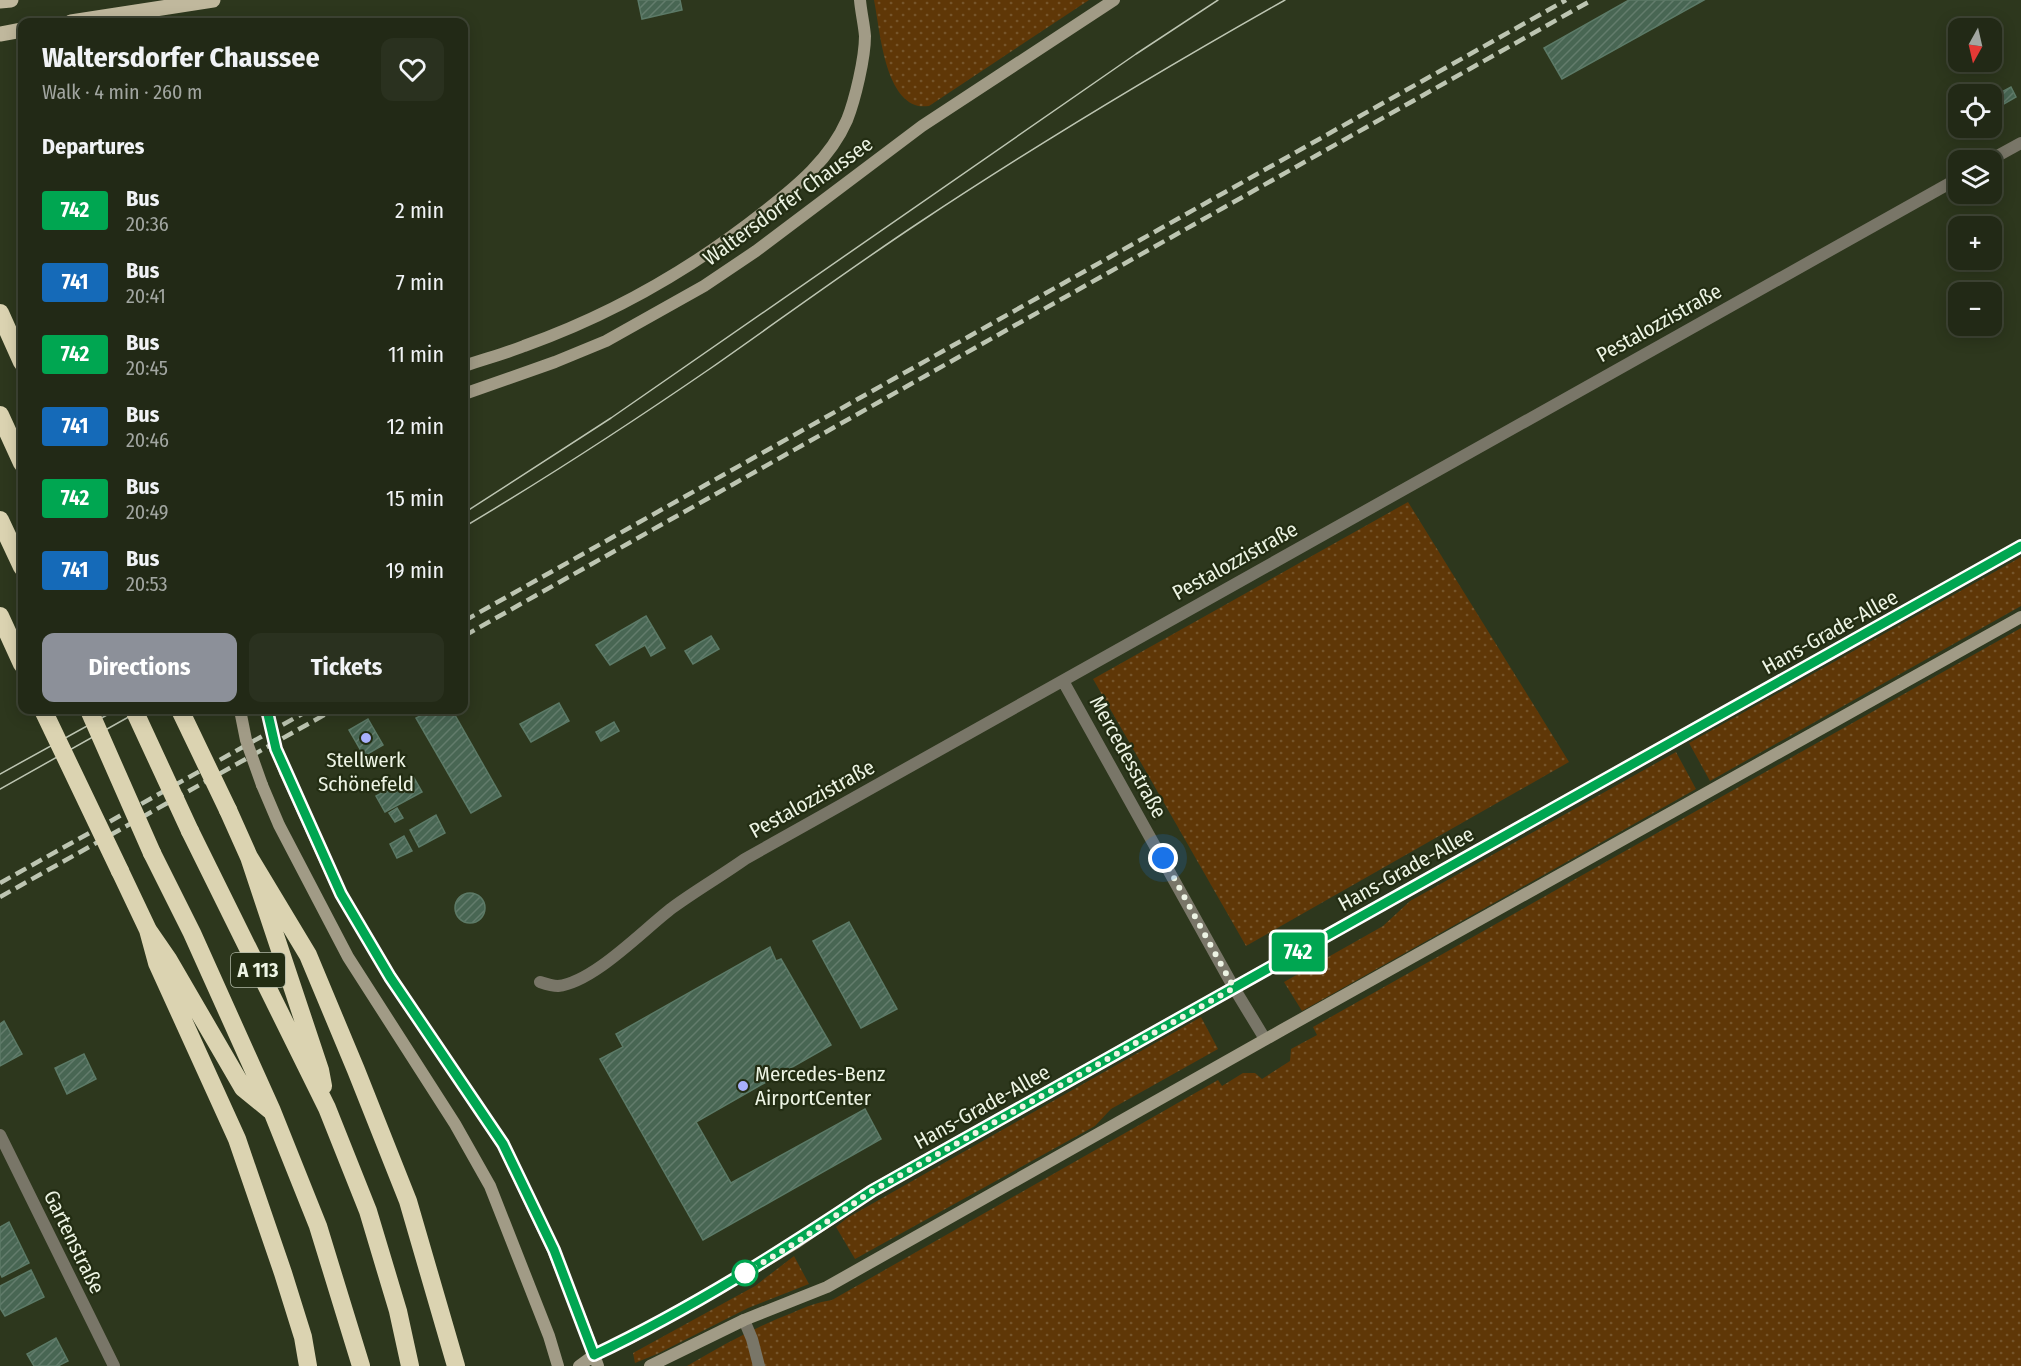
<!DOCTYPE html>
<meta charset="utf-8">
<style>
body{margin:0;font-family:"Fira Sans Condensed",sans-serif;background:#2a311f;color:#f1f3f6;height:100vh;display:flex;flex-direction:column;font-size:22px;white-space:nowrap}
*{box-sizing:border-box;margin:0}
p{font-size:20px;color:#a2a6a1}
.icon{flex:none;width:33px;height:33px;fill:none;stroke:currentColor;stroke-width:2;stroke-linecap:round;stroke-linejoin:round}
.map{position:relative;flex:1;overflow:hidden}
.details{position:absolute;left:18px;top:18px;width:450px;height:696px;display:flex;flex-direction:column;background:#222916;border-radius:12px;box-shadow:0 3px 15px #0003,0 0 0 2px #3f4535}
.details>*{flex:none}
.badge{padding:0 12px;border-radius:4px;font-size:21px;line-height:39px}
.needle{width:39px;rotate:188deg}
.controls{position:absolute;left:1948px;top:18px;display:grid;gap:12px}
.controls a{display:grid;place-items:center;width:54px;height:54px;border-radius:12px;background:#222916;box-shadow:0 3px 15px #0003,0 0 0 2px #3f4535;font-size:30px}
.you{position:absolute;width:30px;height:30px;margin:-15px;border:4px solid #fff;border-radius:50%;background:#1a73e8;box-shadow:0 0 0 9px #1a73e833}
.map>.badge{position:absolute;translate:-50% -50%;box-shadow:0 0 0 3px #fff}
h2{padding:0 24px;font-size:22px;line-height:54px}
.round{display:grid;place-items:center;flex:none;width:63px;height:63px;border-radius:12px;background:#2a311f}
.overview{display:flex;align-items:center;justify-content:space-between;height:102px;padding:0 24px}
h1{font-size:28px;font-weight:700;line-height:45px}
.cta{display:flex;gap:12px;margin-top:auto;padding:12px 24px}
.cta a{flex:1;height:69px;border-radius:12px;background:#8c9099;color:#fff;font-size:24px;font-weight:700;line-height:69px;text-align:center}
.cta a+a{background:#2a311f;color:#f1f3f6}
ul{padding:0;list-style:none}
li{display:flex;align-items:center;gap:18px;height:72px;padding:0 24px}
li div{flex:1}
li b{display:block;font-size:22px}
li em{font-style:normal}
li .badge{min-width:66px;font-weight:700;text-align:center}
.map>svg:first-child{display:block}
</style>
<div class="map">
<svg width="2021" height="1366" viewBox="0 0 2021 1366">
<defs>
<pattern id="grass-dots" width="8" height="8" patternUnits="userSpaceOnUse" patternTransform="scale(1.5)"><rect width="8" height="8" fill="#5f3707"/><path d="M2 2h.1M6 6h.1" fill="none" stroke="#76552b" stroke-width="1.8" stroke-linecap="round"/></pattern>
<pattern id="building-hatch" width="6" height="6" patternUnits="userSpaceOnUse" patternTransform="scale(1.5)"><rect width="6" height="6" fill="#486653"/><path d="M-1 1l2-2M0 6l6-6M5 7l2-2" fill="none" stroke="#637c6c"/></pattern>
</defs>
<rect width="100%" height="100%" fill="#2d371d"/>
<path fill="url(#grass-dots)" d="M874,0H1089L929,106C925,106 919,107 915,105C884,93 880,30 874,0Z
M1408,502L1569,762L1246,946L1093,679Z
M2021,557V606L1710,781L1689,743Z
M2021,628V1366H687C721,1346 755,1327 792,1313C805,1307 818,1302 832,1300L1218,1080L1222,1086L1243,1073H1255L1262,1079L1290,1061L1291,1049L1317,1035L1313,1027Z
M1676,752L1696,789L1302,1011L1284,982L1383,926L1410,901Z
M1201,1017L1218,1049L1111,1109L1095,1126L855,1259L836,1227L847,1218Z
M794,1256L809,1284L748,1308L657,1354L635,1363L633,1353L755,1286Z"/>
<path fill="url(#building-hatch)" stroke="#5c7a67" stroke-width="1.5" d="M638,0H680L682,10L642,19Z
M1629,0H1704L1562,79L1544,48Z
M2011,87L2016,97L1997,108L1992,97Z
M646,616L665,648L651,656L645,645L610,665L596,645Z
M711,636L719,649L693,664L685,651Z
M559,703L569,721L531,742L520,724Z
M432,710H452L501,796L471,813L416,718Z
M368,719L383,745L364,756L349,730Z
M614,722L619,731L601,741L596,732Z
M413,776L422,792L385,812L376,796Z
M397,808L403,818L395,822L389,813Z
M436,815L445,833L419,847L410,830Z
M404,836L412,851L397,858L390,844Z
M455 908a15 15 0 1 1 30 0a15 15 0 1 1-30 0Z
M849,922L897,1009L861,1028L813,941Z
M770,947L776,961L781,959L831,1045L696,1122L731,1183L865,1109L881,1139L703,1240L600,1059L623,1047L616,1034Z
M4,1021L22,1054L0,1066V1024Z
M84,1054L96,1079L67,1094L55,1068Z
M9,1222L29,1263L2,1277L0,1273V1227Z
M31,1270L44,1297L5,1316L0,1308V1286Z
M56,1338L68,1361L58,1366H34L27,1354Z"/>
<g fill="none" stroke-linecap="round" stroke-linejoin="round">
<path stroke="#797668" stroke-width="12" d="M1990,160L2021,143
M1063,681L1234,988L1265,1039
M540,982C546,984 552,986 558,986C594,982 643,930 672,908C695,891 721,876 745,859L1959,178
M0,1135L114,1366
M744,1320L752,1339L759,1366"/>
<path stroke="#a19b86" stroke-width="12" d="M464,366C484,359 504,354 524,346C611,315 693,268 765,211C797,186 830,159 847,120C855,100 865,58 865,36C864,24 861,12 860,0
M464,394L555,362L606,341L704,286L756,251L922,126L1114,0
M285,772L341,895L390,977L503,1145L553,1250L584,1327L598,1366
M262,785L279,825L348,957L455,1124L490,1186L549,1336L558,1366
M579,1366L594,1355L632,1337L749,1271L797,1242L871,1191L2021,546
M650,1366L744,1320L827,1287L1282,1030L2021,617"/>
<path stroke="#c0b89d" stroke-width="15" d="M0,1L11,0
M71,22L213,0
M0,34L22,30"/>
<path stroke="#dbd3b1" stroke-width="18" d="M0,313L22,362
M0,415L22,463
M0,520L22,567
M0,616L22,664
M228,810L249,857L320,1070L323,1086
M190,831L327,1108L368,1211L398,1311L410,1366
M152,853L192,933L272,1111L318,1226L361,1366
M249,857L308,955L356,1070L408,1201L456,1366
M120,871L148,930L168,959L243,1088L270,1110
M148,930L157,963L237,1139L283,1273L303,1337L308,1366"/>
<path stroke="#bdc5b2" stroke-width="1.5" d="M464,513L611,418L1136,54L1218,0
M464,527C548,477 631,423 711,368C781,319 849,269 920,222C1039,143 1161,70 1285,0
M0,774L116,710
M0,789L141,710"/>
<path stroke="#bdc5b2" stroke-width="4.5" stroke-dasharray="12 6" stroke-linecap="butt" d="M464,621L1566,0
M464,636L1592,0
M0,883L309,710
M0,897L333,710"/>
<path stroke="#a19b86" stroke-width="12" d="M240,710L246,740L262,785
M267,710L276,749L285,772"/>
<path stroke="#dbd3b1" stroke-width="18" d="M43,710L120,871
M89,710L152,853
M134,710L190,831
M180,710L228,810"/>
</g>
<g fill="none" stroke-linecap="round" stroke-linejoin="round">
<defs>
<path id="line" d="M267,710L276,749L341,894L390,977L503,1144L554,1250L594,1355C691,1309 782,1251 872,1191L2021,546"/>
</defs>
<use href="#line" stroke="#fff" stroke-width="14"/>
<use href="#line" stroke="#00a651" stroke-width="9"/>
<path stroke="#edf4e4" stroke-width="6" stroke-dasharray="0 10.8" d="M745,1273L797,1242L872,1191L1234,988L1163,858"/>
</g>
<g fill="#a8b0fc" stroke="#232d13" stroke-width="2">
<circle cx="366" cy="738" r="6"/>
<circle cx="743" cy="1086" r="6"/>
</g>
<circle fill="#fff" stroke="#00a651" stroke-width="3" cx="745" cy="1273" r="12"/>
<g text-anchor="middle" stroke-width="4.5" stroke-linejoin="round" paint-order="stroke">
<rect fill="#232d13" stroke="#b0b8a5" stroke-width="1.5" x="231" y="953" width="54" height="34" rx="4.5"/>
<g font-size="20" font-weight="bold" fill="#edf4e4">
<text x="258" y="977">A 113</text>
</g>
<g font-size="21" fill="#edf4e4" stroke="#232d13">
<text transform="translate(788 201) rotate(-36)" y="7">Waltersdorfer Chaussee</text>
<text transform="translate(1659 323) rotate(-29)" y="7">Pestalozzistraße</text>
<text transform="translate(1235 561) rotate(-29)" y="7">Pestalozzistraße</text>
<text transform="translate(1830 632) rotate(-29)" y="7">Hans-Grade-Allee</text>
<text transform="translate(1128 757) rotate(61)" y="7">Mercedesstraße</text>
<text transform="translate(812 799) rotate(-29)" y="7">Pestalozzistraße</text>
<text transform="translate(1406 869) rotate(-29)" y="7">Hans-Grade-Allee</text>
<text transform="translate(982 1107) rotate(-29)" y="7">Hans-Grade-Allee</text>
<text transform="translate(74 1242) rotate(64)" y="7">Gartenstraße</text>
</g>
<g font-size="21" fill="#edf4e4" stroke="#232d13">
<text x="366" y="767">Stellwerk<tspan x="366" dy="24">Schönefeld</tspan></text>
<text x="755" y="1081" text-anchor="start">Mercedes-Benz<tspan x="755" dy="24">AirportCenter</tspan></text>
</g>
</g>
</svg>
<div class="controls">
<a><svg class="needle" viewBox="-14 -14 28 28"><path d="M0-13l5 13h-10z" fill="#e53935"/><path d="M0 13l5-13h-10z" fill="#a2a6a1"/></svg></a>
<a><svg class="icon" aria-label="locate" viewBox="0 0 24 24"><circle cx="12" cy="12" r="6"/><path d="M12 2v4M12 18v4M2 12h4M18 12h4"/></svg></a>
<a><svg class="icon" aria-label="layers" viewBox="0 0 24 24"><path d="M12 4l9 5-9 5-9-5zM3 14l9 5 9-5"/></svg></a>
<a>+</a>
<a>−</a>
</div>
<div class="you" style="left:1163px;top:858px"></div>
<b class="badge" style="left:1298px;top:952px;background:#00a651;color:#fff">742</b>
<section class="details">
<div class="overview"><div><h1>Waltersdorfer Chaussee</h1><p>Walk · 4 min · 260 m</p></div><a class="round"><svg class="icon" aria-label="heart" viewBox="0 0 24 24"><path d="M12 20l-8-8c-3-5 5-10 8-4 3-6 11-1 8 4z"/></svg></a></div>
<h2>Departures</h2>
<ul>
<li><span class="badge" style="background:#00a651;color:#fff">742</span><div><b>Bus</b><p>20:36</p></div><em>2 min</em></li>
<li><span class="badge" style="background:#156ab8;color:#fff">741</span><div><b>Bus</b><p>20:41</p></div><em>7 min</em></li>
<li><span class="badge" style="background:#00a651;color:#fff">742</span><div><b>Bus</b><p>20:45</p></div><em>11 min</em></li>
<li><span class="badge" style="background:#156ab8;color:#fff">741</span><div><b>Bus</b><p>20:46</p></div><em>12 min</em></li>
<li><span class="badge" style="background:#00a651;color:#fff">742</span><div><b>Bus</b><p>20:49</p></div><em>15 min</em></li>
<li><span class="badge" style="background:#156ab8;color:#fff">741</span><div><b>Bus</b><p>20:53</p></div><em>19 min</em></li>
</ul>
<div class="cta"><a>Directions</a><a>Tickets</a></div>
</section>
</div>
